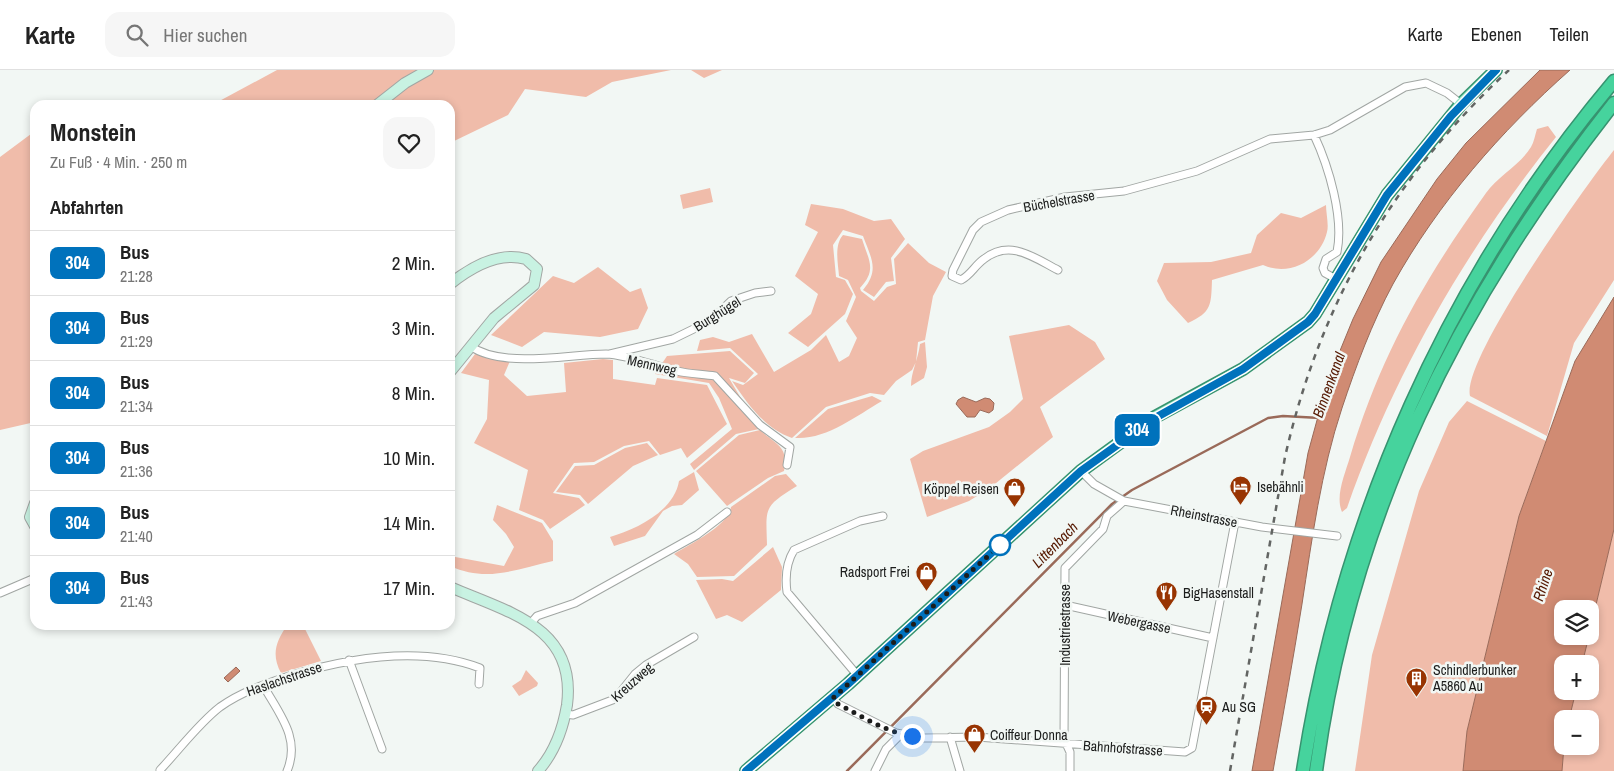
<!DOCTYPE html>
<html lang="de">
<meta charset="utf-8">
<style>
body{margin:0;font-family:"Archivo Narrow",sans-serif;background:#f6f6f6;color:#222;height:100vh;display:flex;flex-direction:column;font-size:19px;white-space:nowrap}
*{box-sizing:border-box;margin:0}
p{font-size:16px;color:#767676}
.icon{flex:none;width:28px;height:28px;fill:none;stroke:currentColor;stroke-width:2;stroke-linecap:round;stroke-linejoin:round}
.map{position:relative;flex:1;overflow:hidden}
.panel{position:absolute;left:30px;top:30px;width:425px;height:530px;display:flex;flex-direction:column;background:#fff;border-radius:15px;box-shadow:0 2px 8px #0003}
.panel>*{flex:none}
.badge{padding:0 10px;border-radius:8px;font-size:18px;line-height:32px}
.buttons{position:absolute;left:1554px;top:530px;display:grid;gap:10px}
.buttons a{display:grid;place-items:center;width:45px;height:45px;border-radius:10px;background:#fff;box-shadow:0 2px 8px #0003;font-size:25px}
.you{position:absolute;width:25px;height:25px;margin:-12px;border:4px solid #fff;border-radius:50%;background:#1a73e8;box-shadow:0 0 0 8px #1a73e833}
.map>.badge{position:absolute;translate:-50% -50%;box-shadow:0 0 0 2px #fff}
h2{padding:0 20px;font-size:19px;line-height:45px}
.round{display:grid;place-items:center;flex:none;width:52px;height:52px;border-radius:15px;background:#f6f6f6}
.overview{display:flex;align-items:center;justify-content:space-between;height:85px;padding:0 20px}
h1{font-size:24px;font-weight:700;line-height:38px}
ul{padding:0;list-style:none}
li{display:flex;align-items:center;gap:15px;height:65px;padding:0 20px;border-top:1px solid #e0e0e0}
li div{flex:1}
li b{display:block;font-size:19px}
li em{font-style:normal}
li .badge{min-width:55px;font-weight:700;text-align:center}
header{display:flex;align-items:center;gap:30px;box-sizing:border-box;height:70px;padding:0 25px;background:#fff;border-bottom:1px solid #e0e0e0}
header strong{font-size:24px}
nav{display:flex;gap:28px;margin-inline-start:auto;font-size:18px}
.search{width:350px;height:45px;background:#f6f6f6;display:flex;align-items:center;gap:12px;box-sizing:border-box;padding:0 18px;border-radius:15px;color:#767676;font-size:19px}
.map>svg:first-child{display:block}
</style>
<header>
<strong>Karte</strong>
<div class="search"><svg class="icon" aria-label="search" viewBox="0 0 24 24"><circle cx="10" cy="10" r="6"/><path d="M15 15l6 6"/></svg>Hier suchen</div>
<nav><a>Karte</a><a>Ebenen</a><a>Teilen</a></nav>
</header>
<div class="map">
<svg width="1614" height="701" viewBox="0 0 1614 701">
<rect width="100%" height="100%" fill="#f2f7f4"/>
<path fill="#f0bcaa" d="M277,0H671L612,12L586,27L525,19L508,45L450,73V35H212Z
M691,0H722L704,8Z
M1548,56L1556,67C1467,178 1394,303 1347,438L1342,442C1335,426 1345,404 1350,387C1380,286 1425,208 1486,123C1498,106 1520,95 1531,77C1534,72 1535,65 1537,59Z
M35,61V352L0,360V87Z
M1614,80V210L1574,273L1547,366L1470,326C1461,290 1586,115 1614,80Z
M710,118L713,132L683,139L680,125Z
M811,134L843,139L874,151L891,149L905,169L891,188L894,211L886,212L874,227L863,220C880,200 871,188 863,166L843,160L833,175L836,207L845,210L853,224L845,244L808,277L788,263L811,244L818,224L795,206L818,162L805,155Z
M1326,135C1326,143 1329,155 1327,162C1320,191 1289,207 1263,195L1212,210C1211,235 1212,242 1188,253L1167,230L1157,211L1164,193L1211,192L1251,183L1257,165L1281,143L1301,148Z
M843,165L862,169C869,191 877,200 860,218L861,221L874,231L887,217L896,214L894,189L908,173L929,193L946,202L933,226L925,270L918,272L916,292L912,300L896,311L884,325L870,323L826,337L792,368C764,358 748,334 732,311L743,315L758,304L730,278L697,281L700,270L713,267L729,272L752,264L774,302L811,280L826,265L839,292L849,286L857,268L846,251L856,227L848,210L839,206C838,193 834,175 843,165Z
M598,197L630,222L641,218L648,238L638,259L600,267L544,262L522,277L491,265L553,206L574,213Z
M1069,255L1095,272L1105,289L1040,337L1053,367L990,418L969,431L927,447L910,389L923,381L989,357L1010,342L1023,329L1009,266Z
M925,272L927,297L924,308L911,316C911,302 918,290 920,274Z
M730,281L754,303L745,313L729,308L759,359L736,364L694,400L690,394L732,359L719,328L709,313L655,304L667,286Z
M475,284L510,291L504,305L527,326L566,322L564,293L603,289L613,290V309L655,315L657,308L707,315L727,354L687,388L681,378L660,385L649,371L624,376L594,392L574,393L553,423L579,428L585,435L550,459L543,450L519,440L528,400L474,373L487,349L489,310L461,303Z
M872,326L882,331C856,346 826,370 795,368L828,339Z
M1467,331L1546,371L1519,446L1467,661L1463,701H1355L1372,585L1419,421L1449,352Z
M760,360C776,375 789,376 784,401L768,408L727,436L696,401L739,365Z
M647,373L658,385L633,396L588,434L580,425L556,422L575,396L594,395L625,378Z
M694,402L699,420L682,435L672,436L663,441L645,466L614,476L610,467C637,459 674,441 679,411Z
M786,404L797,416C763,437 766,437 767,475L734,506L697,507L688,494L674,484C690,474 728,456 731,437L775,406Z
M497,435L542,453L553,471V491C517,499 487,513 450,496V486L504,496L514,477L506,464L493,450Z
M1614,459V701H1562L1564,676H1590V649H1569L1576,621H1590V594H1582Z
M773,477L782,497L781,520L742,552L727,545L716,549L696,510L722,509L733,511Z
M287,555H303L321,591L281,603C271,584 276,572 287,555Z
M526,600L538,613L537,616L519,626L512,616L521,610Z"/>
<path fill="#d08b73" stroke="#9a6a59" d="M1540,0H1570C1501,61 1438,133 1393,214C1372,253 1356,296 1342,338C1321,401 1312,469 1302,534C1293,590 1283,645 1273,701H1252L1308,383L1328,310L1353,249L1381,192L1437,109L1466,73Z
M1614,227V459L1590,560V539H1562V566H1589L1582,594H1562V621H1576L1569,649H1562V676H1564L1562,701H1463L1467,661L1519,446L1575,291Z
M963,327L976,332L985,328L990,329L994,333L993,340L989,343L980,340L975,347H967L956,334L958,330Z
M236,597L240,601L228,612L224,608Z"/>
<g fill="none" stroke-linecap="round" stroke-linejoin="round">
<path stroke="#9a6a59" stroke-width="2.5" d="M847,701L1112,434L1132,420L1268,348L1283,346L1320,348"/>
<defs>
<path id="street" d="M1314,65C1329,97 1344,148 1337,182L1326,189L1323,198L1325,203L1336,209
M1058,200C1033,187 1010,169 984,189C975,195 971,205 961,210L952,206L953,200L973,160L981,152L1008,140L1065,127L1124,121L1197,101L1270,69L1314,65L1330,60L1405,17L1426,13L1447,23L1461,34
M470,276C503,299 568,284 606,284C629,285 654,296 677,301C689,304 702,304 715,306L760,355L790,377L787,395
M610,284L673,269L710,251L731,231L755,223L771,221
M1081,401L1094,414L1124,431L1262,457L1337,466
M0,523L35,508
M1065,535L1213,568
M531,553L537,546L575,533L697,465L727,442
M349,590L382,679
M858,606L787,522C785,507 786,493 794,480L860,451L883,446
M263,615C279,644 301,668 287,701
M833,628L838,634L896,663L923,668L977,667L1185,682L1192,678L1235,452
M565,644L573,645L615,629L635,604L646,595L694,567
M950,667L960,701
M160,700C179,680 199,653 220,637C241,622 265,614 289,606C348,588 420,575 480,598L479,614
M875,701L886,679L901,664
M1070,701V682L1064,669L1065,498L1103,459L1107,446L1124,431"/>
<path id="secondary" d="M377,35L405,13L428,0
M450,214C470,198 499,181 526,189L537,199L534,215L494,248L450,302
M35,433L30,447L35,456
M450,517C508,542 577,557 567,635C563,659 554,683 538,701"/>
<path id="primary" d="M746,701L848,614L1081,401L1155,347L1243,299L1308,252L1315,244L1387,125L1461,34L1496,0"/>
<path id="highway" d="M1303,701C1342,447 1448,208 1614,11
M1316,701C1350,447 1457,232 1614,33"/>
</defs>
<use href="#street" stroke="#a1a6a3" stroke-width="9"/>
<use href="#secondary" stroke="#a1a6a3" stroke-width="12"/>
<use href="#primary" stroke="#379370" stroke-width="14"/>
<use href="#highway" stroke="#379370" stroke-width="15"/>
<use href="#street" stroke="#fff" stroke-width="7"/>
<use href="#secondary" stroke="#c8f2e2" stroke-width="10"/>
<use href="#primary" stroke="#90e5c4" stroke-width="11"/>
<use href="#highway" stroke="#46d39d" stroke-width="12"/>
<path stroke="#636563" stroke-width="2.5" stroke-dasharray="6 6" stroke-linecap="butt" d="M1230,701L1285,387C1320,233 1393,107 1509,0"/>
</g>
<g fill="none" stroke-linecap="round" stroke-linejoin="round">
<defs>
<path id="line" d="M746,701L848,614L1081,401L1155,348L1243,299L1308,252L1315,244L1387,125L1451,46L1496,0"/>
</defs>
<use href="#line" stroke="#fff" stroke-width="11"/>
<use href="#line" stroke="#0072bc" stroke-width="8"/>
<path stroke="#1c1d1c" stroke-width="5" stroke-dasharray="0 9" d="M912,666C885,662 862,646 838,634L833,628L1000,475"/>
</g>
<defs>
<symbol id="hotel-pin" viewBox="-11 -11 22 30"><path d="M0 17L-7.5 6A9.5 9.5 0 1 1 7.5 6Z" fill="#983402" stroke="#f2f7f4"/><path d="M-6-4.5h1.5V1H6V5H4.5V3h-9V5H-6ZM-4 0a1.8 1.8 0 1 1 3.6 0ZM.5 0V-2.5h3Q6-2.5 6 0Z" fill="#fff"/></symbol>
<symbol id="shop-pin" viewBox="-11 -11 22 30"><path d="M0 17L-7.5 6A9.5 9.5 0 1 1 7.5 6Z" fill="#983402" stroke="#f2f7f4"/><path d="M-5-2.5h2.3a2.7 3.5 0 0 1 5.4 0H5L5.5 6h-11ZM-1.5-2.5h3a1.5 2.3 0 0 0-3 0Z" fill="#fff"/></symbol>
<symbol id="restaurant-pin" viewBox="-11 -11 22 30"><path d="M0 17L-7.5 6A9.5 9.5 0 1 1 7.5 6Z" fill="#983402" stroke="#f2f7f4"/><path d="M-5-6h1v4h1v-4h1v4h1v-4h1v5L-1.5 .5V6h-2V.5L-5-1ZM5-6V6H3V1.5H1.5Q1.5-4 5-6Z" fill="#fff"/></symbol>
<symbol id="building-pin" viewBox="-11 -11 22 30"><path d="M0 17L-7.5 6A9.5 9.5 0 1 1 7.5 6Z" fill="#983402" stroke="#f2f7f4"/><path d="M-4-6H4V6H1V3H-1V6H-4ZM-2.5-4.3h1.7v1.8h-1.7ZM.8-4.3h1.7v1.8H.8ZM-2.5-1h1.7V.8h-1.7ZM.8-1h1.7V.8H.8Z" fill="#fff"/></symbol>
<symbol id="station-pin" viewBox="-11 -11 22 30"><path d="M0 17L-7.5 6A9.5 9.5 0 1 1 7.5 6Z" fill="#983402" stroke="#f2f7f4"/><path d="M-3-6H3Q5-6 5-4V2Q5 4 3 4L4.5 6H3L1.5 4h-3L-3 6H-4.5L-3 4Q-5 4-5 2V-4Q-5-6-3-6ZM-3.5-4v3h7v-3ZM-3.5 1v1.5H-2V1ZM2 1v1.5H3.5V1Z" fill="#fff"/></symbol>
</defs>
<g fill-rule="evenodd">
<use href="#hotel-pin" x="1228" y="404" width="25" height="34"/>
<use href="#shop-pin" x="1002" y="406" width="25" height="34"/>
<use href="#shop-pin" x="914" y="490" width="25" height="34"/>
<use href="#restaurant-pin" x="1154" y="510" width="25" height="34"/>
<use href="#building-pin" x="1404" y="596" width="25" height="34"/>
<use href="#station-pin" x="1194" y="624" width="25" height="34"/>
<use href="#shop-pin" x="962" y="652" width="25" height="34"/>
</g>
<circle fill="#fff" stroke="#0072bc" stroke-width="2.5" cx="1000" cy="475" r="10"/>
<g text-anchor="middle" stroke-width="5" stroke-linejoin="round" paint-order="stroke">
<g font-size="14" fill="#1c1d1c" stroke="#f2f7f4">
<text transform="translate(1059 131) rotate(-10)" y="5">Büchelstrasse</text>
<text transform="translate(717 244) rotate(-32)" y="5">Burghügel</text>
<text transform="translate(652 295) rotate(13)" y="5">Mennweg</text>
<text transform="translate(1204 446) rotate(11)" y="5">Rheinstrasse</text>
<text transform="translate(1139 552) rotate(12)" y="5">Webergasse</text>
<text transform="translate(1065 555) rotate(-90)" y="5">Industriestrasse</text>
<text transform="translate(284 609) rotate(-19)" y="5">Haslachstrasse</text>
<text transform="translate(632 612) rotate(-42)" y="5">Kreuzweg</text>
<text transform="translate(1123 678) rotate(4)" y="5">Bahnhofstrasse</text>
</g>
<g font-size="14" fill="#1c1d1c" stroke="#f2f7f4" text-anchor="start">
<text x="1257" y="422">Isebähnli</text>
<text x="999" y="424" text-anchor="end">Köppel Reisen</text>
<text x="910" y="507" text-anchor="end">Radsport Frei</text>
<text x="1183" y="528">BigHasenstall</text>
<text x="1433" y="605">Schindlerbunker<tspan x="1433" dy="16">A5860 Au</tspan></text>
<text x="1222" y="642">Au SG</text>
<text x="990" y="670">Coiffeur Donna</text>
</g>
<g font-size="15" font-style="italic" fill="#551800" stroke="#f2f7f4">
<text transform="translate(1329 315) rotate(-70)" y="5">Binnenkanal</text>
<text transform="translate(1055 475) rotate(-45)" y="5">Littenbach</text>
<text transform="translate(1543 515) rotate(-71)" y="5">Rhine</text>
</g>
</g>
</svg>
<div class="buttons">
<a><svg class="icon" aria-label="layers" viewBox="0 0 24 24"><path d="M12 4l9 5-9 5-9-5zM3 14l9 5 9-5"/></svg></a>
<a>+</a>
<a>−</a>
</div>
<div class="you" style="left:912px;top:666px"></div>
<b class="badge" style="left:1137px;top:360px;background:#0072bc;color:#fff">304</b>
<section class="panel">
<div class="overview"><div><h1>Monstein</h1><p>Zu Fuß · 4 Min. · 250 m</p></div><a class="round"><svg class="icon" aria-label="heart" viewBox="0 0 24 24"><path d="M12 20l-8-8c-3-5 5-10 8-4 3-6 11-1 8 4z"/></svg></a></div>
<h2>Abfahrten</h2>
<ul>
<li><span class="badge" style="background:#0072bc;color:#fff">304</span><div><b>Bus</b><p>21:28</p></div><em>2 Min.</em></li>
<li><span class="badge" style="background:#0072bc;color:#fff">304</span><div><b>Bus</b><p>21:29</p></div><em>3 Min.</em></li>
<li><span class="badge" style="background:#0072bc;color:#fff">304</span><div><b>Bus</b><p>21:34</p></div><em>8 Min.</em></li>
<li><span class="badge" style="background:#0072bc;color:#fff">304</span><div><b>Bus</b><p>21:36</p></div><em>10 Min.</em></li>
<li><span class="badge" style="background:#0072bc;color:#fff">304</span><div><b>Bus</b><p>21:40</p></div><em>14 Min.</em></li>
<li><span class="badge" style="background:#0072bc;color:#fff">304</span><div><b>Bus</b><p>21:43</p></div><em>17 Min.</em></li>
</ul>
</section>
</div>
